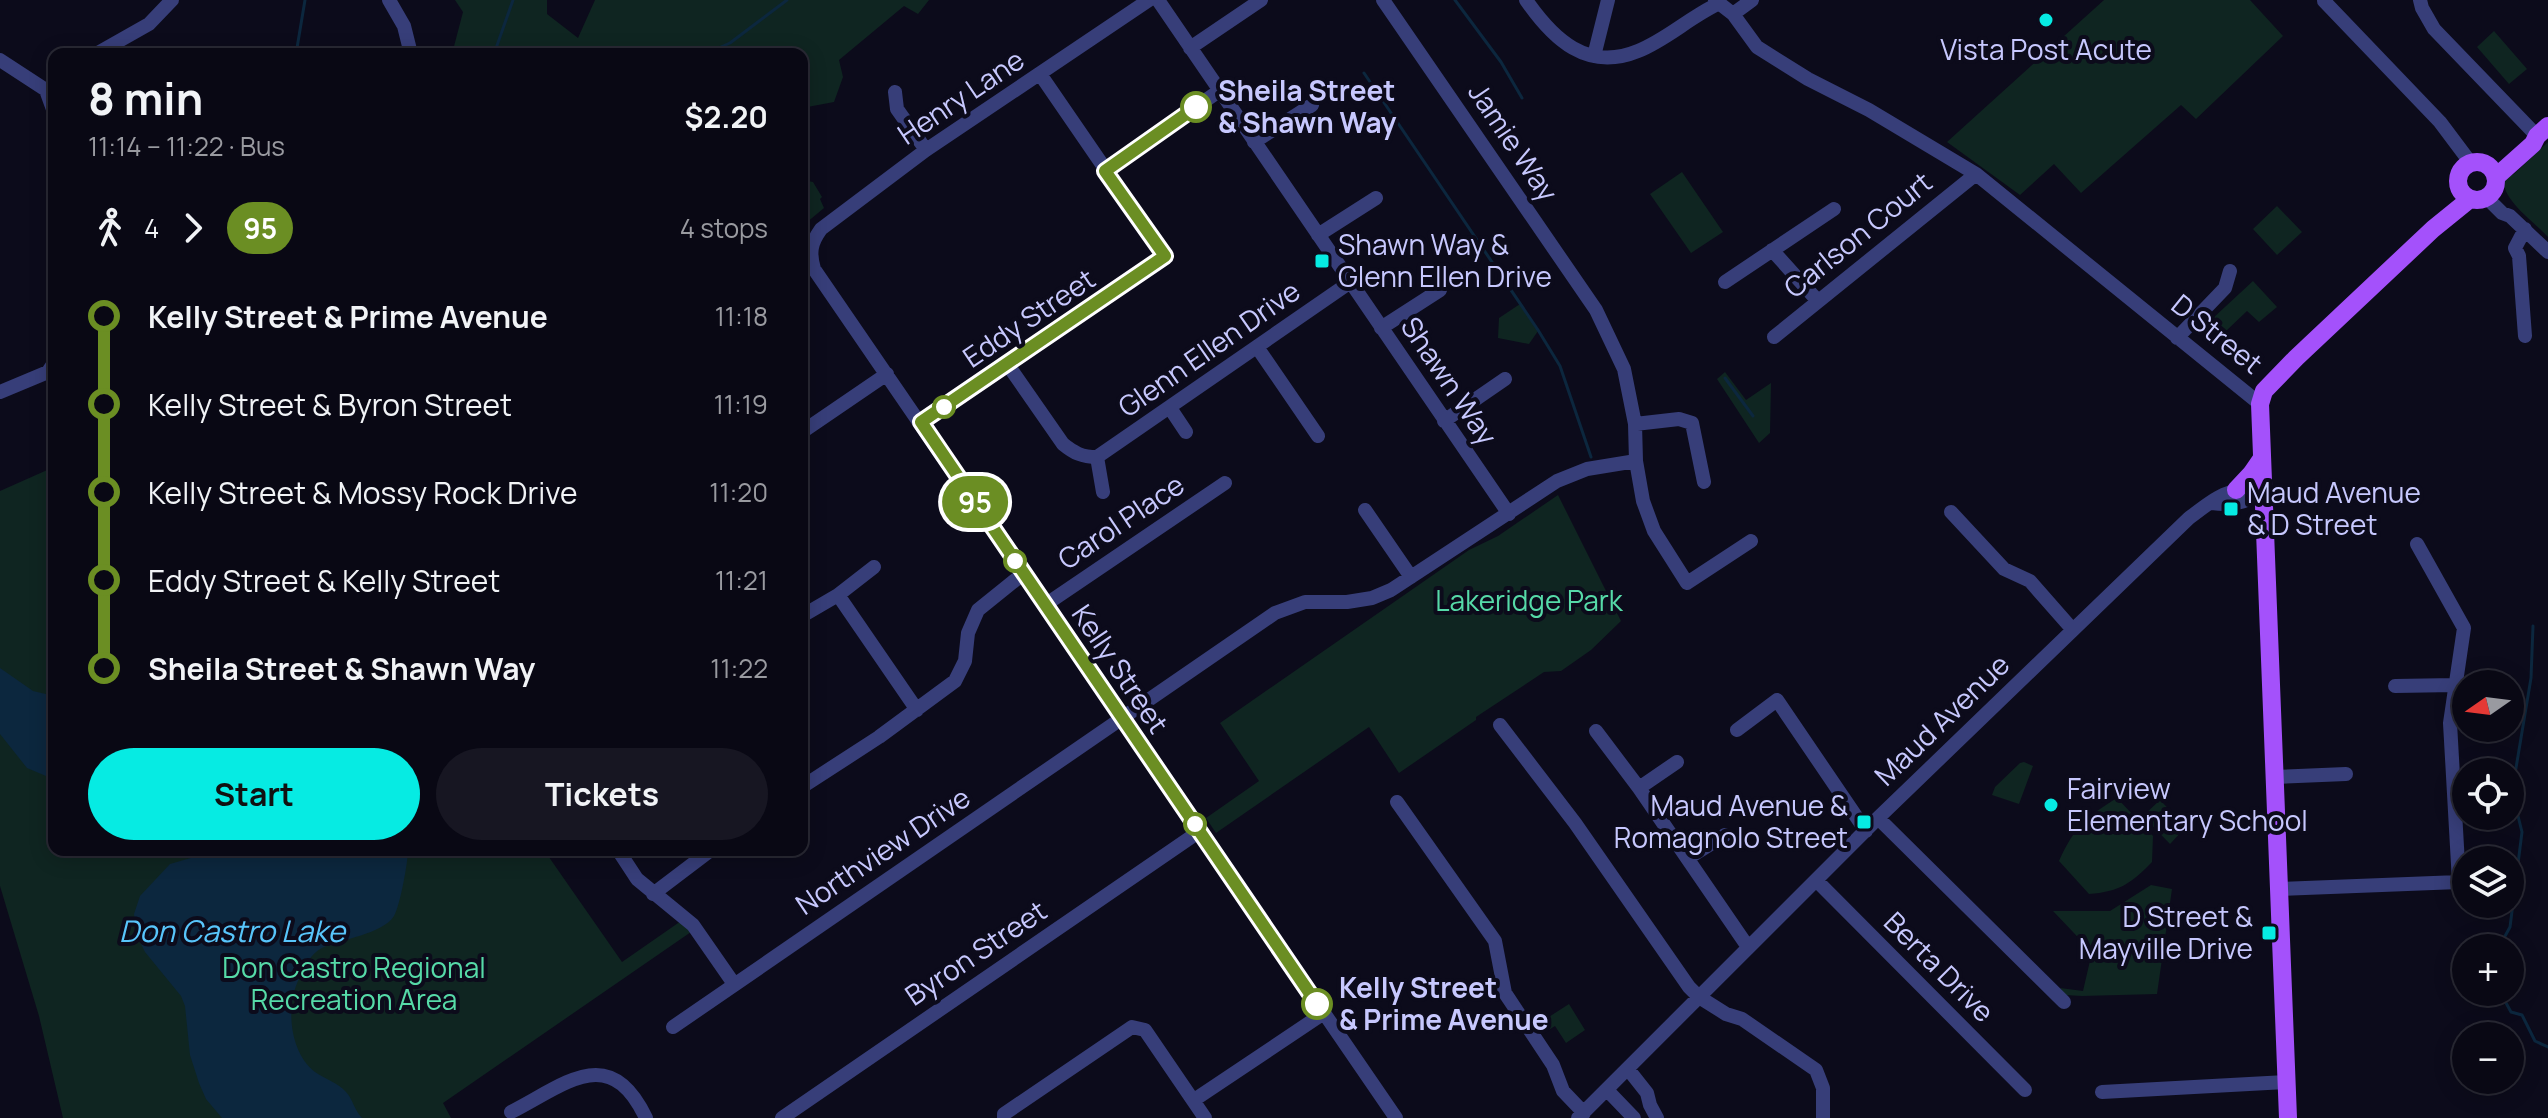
<!DOCTYPE html>
<meta charset="utf-8">
<style>
body{margin:0;font-family:Manrope,sans-serif;background:#171622;color:#f1f3f6;height:100vh;display:flex;flex-direction:column;font-size:30px;white-space:nowrap}
*{box-sizing:border-box;margin:0}
p{font-size:26px;color:#999aa0}
.icon{flex:none;width:44px;height:44px;fill:none;stroke:currentColor;stroke-width:2;stroke-linecap:round;stroke-linejoin:round}
.map{position:relative;flex:1;overflow:hidden}
.drawer{position:absolute;left:48px;top:48px;width:760px;height:808px;display:flex;flex-direction:column;background:#090814;border-radius:16px;box-shadow:0 4px 20px #0003,0 0 0 2px #292934}
.drawer>*{flex:none}
.badge{padding:0 16px;border-radius:26px;font-size:28px;line-height:52px}
.needle{width:52px;rotate:256deg}
.controls{position:absolute;left:2452px;top:670px;display:grid;gap:16px}
.controls a{display:grid;place-items:center;width:72px;height:72px;border-radius:50%;background:#090814;box-shadow:0 4px 20px #0003,0 0 0 2px #292934;font-size:40px}
.map>.badge{position:absolute;translate:-50% -50%;box-shadow:0 0 0 4px #fff}
.legs{display:flex;align-items:center;gap:12px;height:88px;padding:0 40px;font-size:26px}
.legs p{margin-inline-start:auto}
.head{display:flex;align-items:center;justify-content:space-between;height:136px;padding:0 40px}
h1{font-size:44px;font-weight:700;line-height:60px}
.cta{display:flex;gap:16px;margin-top:auto;padding:16px 40px}
.cta a{flex:1;height:92px;border-radius:48px;background:#06ebe3;color:#111;font-size:32px;font-weight:700;line-height:92px;text-align:center}
.cta a+a{background:#171622;color:#f1f3f6}
ul{padding:0 40px;list-style:none}
li{display:flex;align-items:center;gap:28px;height:88px;font-size:30px}
li i{display:grid;place-items:center;width:12px;height:100%;margin:0 10px;background:currentColor}
li i::after{content:'';width:20px;height:20px;margin:-10px;border:6px solid;border-radius:50%;background:#090814}
li p{margin-inline-start:auto}
li:first-child i{background:linear-gradient(#0000 50%,currentColor 0)}
li:last-child i{background:linear-gradient(currentColor 50%,#0000 0)}
.map>svg:first-child{display:block}
</style>
<div class="map">
<svg width="2548" height="1118" viewBox="0 0 2548 1118">
<rect width="100%" height="100%" fill="#0c0b1b"/>
<path fill="#0f2521" d="M455,0H547V14L578,38L595,0H929L918,14L904,6L839,60L843,77L834,102L802,108V54H452L463,12Z
M2104,0H2250L2283,36L2196,119L2181,105L2081,193L2054,164L2020,195L1947,142Z
M2494,31L2527,69L2509,84L2477,47Z
M2548,142V237C2535,222 2500,199 2504,178L2514,174Z
M1682,172L1723,232L1691,253L1650,194Z
M802,173L808,181L813,182L822,197L820,199L824,208L806,223L802,219Z
M2277,206L2302,232L2277,255L2253,229Z
M2253,281L2277,307L2259,322L2247,311L2226,331L2212,319Z
M1520,304L1538,331L1529,344L1498,338L1499,318Z
M1725,372L1746,400L1771,383L1770,433L1759,443L1717,379Z
M54,467V850H544L622,962L681,921L691,932L443,1103L451,1118H63L39,1016L0,886V491Z
M1558,495L1621,621L1591,650L1561,671L1544,672L1476,717V720L1399,773L1369,727L1216,833L1206,818L1259,781L1220,723L1469,550L1498,536Z
M2024,762L2033,766L2019,804L1992,795L1995,787L2020,763Z
M2117,798L2153,836L2152,862C2132,883 2119,892 2089,894L2059,861C2075,826 2085,818 2117,798Z
M2160,800L2186,827L2170,844L2143,816Z
M2151,885L2172,889L2157,994L2082,996L2065,995L2060,988L2083,991L2092,952L2053,911H2110Z
M1569,1004L1585,1030L1566,1043L1555,1026L1547,1031L1541,1022Z"/>
<path fill="#0c273e" d="M0,668L33,691L54,696V776H46L27,768L0,734Z
M241,850H408C408,862 400,906 394,916C383,934 341,939 322,948C310,954 306,965 300,977C285,1004 289,1052 315,1072C325,1079 338,1083 346,1092C353,1099 354,1110 362,1118H222L206,1099L199,1083L190,1055L185,1006L181,996L145,952L137,936L134,914L140,896L170,864L208,853Z"/>
<g fill="none" stroke-linecap="round" stroke-linejoin="round">
<path stroke="#0c273e" stroke-width="3" d="M1455,0L1501,62L1522,98
M296,54L305,0
M494,54L513,0
M705,54L730,43L787,0
M1364,73L1538,330L1560,366L1591,457
M1725,378L1753,416
M2504,948V938L2510,927L2522,832L2512,792L2531,678L2533,626
M2500,992L2511,1012L2522,1015L2535,1041L2548,1047"/>
<path stroke="#373e79" stroke-width="14" d="M389,0L404,26L411,54
M1149,0L926,150L821,229C811,243 809,252 814,269L1396,1118
M1158,0L1509,514
M1383,0L1596,310L1624,369L1635,424L1636,461L1643,501L1654,531L1687,583L1751,541
M1526,0C1553,39 1587,72 1638,51C1666,40 1690,17 1718,4
M1715,0L1733,14L1757,47L1808,79L1869,110L1976,174L2260,404
M2420,0L2422,8L2434,29L2537,136
M2324,1L2440,122L2470,162
M1733,14L1752,0
M1190,48L1261,0
M96,54L149,24L172,0
M1594,56L1608,0
M0,60L46,90L54,112
M895,92L897,109L926,150
M1254,142L1312,105
M1105,171L1219,91
M2487,198L2502,213L2510,216L2548,252
M1318,235L1376,198
M1772,250L1817,300
M1725,282L1834,209
M1381,328L1440,290
M2525,336L2519,256L2515,248L2525,229
M1774,337L1976,174
M2177,338L2225,288L2230,271
M1257,347L1318,436
M1008,365L1063,444C1074,453 1082,457 1097,457
M0,392L48,372L54,363
M1170,408L1186,432
M1444,421L1505,379
M921,422L1165,256L1040,74
M1635,424L1679,419L1692,423L1704,482
M802,432L887,374
M1097,457L1349,283
M1097,457L1103,492
M2212,503C2231,506 2249,503 2263,489
M1365,510L1411,577
M1951,512L2004,569L2030,581L2073,630
M838,595L917,710
M1045,605L1225,483
M802,616L838,595L874,567
M2395,686L2455,685
M1500,725L1575,823L1689,987L1699,997L1726,1014L1742,1019L1816,1070L1823,1088V1118
M1737,730L1777,700L1866,831
M1596,731L1639,788L1748,947
M2274,777L2346,774
M802,787L879,737L955,681L965,661L968,633L978,610L1024,573
M1639,788L1677,762
M1397,802L1495,941L1505,993L1553,1065L1563,1091L1584,1113
M1878,818L2064,1002
M618,850L637,879L693,925L734,984
M1688,858L1725,835
M1816,880L2025,1090
M2278,889L2459,882L2450,723L2464,628L2417,544
M653,894L711,850
M673,1027L1275,613L1305,602H1347L1372,598L1391,590L1557,481L1587,469L1636,461
M1628,1069L1647,1093L1650,1105L1657,1118
M1607,1090L1634,1118
M2102,1092L2286,1082
M1194,1100L1324,1013
M511,1112C566,1084 610,1042 646,1118
M782,1118L1200,831
M1004,1118V1114L1132,1027L1145,1030L1205,1118
M1578,1118L1878,818L2188,519C2215,498 2227,487 2263,489"/>
<path stroke="#a451fb" stroke-width="18" d="M2458 181a19 19 0 1 1 38 0a19 19 0 1 1-38 0Z
M2496,177L2533,144L2537,136L2548,126
M2236,490L2251,474L2262,458
M2288,1118L2260,404L2264,391L2296,358L2433,229L2470,199"/>
</g>
<g fill="none" stroke-linecap="round" stroke-linejoin="round">
<defs>
<path id="line-1" d="M1196,107L1105,171L1165,256L921,422L1317,1004"/>
</defs>
<use href="#line-1" stroke="#fff" stroke-width="18"/>
<use href="#line-1" stroke="#6b8e23" stroke-width="12"/>
</g>
<g fill="#06ebe3" stroke="#0c0b1b" stroke-width="3">
<circle cx="2046" cy="20" r="8"/>
<rect x="1314" y="253" width="16" height="16" rx="4"/>
<rect x="2223" y="501" width="16" height="16" rx="4"/>
<circle cx="2051" cy="805" r="8"/>
<rect x="1856" y="814" width="16" height="16" rx="4"/>
<rect x="2261" y="925" width="16" height="16" rx="4"/>
</g>
<g fill="#fff" stroke="#6b8e23" stroke-width="4">
<circle cx="1196" cy="107" r="14"/>
<circle cx="944" cy="407" r="10"/>
<circle cx="1015" cy="561" r="10"/>
<circle cx="1195" cy="824" r="10"/>
<circle cx="1317" cy="1004" r="14"/>
</g>
<g text-anchor="middle" stroke-width="8" stroke-linejoin="round" paint-order="stroke">
<g font-size="28" fill="#c7c8fe" stroke="#0c0b1b" text-anchor="start">
<text x="2046" y="60" text-anchor="middle">Vista Post Acute</text>
<text x="1338" y="255">Shawn Way &amp;<tspan x="1338" dy="32">Glenn Ellen Drive</tspan></text>
<text x="2247" y="503">Maud Avenue<tspan x="2247" dy="32">&amp; D Street</tspan></text>
<text x="2067" y="799">Fairview<tspan x="2067" dy="32">Elementary School</tspan></text>
<text x="1848" y="816" text-anchor="end">Maud Avenue &amp;<tspan x="1848" dy="32">Romagnolo Street</tspan></text>
<text x="2253" y="927" text-anchor="end">D Street &amp;<tspan x="2253" dy="32">Mayville Drive</tspan></text>
</g>
<g font-size="28" font-weight="bold" fill="#c7c8fe" stroke="#0c0b1b" text-anchor="start">
<text x="1218" y="101">Sheila Street<tspan x="1218" dy="32">&amp; Shawn Way</tspan></text>
<text x="1339" y="998">Kelly Street<tspan x="1339" dy="32">&amp; Prime Avenue</tspan></text>
</g>
<g font-size="28" fill="#c7c8fe" stroke="#0c0b1b">
<text transform="translate(961 97) rotate(-34)" y="10">Henry Lane</text>
<text transform="translate(1513 142) rotate(56)" y="10">Jamie Way</text>
<text transform="translate(1858 235) rotate(-39)" y="10">Carlson Court</text>
<text transform="translate(1029 318) rotate(-34)" y="10">Eddy Street</text>
<text transform="translate(2217 334) rotate(39)" y="10">D Street</text>
<text transform="translate(1209 349) rotate(-35)" y="10">Glenn Ellen Drive</text>
<text transform="translate(1449 381) rotate(56)" y="10">Shawn Way</text>
<text transform="translate(1121 522) rotate(-34)" y="10">Carol Place</text>
<text transform="translate(1120 669) rotate(56)" y="10">Kelly Street</text>
<text transform="translate(1942 720) rotate(-44)" y="10">Maud Avenue</text>
<text transform="translate(883 851) rotate(-34)" y="10">Northview Drive</text>
<text transform="translate(976 953) rotate(-34)" y="10">Byron Street</text>
<text transform="translate(1939 967) rotate(45)" y="10">Berta Drive</text>
</g>
<g font-size="28" fill="#56daa8" stroke="#0c0b1b">
<text x="1529" y="611">Lakeridge Park</text>
<text x="354" y="978">Don Castro Regional<tspan x="354" dy="32">Recreation Area</tspan></text>
</g>
<g font-size="30" font-style="italic" fill="#58c5fb" stroke="#0c0b1b">
<text x="232" y="942">Don Castro Lake</text>
</g>
</g>
</svg>
<div class="controls">
<a><svg class="needle" viewBox="-14 -14 28 28"><path d="M0-13l5 13h-10z" fill="#e53935"/><path d="M0 13l5-13h-10z" fill="#999aa0"/></svg></a>
<a><svg class="icon" aria-label="locate" viewBox="0 0 24 24"><circle cx="12" cy="12" r="6"/><path d="M12 2v4M12 18v4M2 12h4M18 12h4"/></svg></a>
<a><svg class="icon" aria-label="layers" viewBox="0 0 24 24"><path d="M12 4l9 5-9 5-9-5zM3 14l9 5 9-5"/></svg></a>
<a>+</a>
<a>−</a>
</div>
<b class="badge" style="left:975px;top:502px;background:#6b8e23;color:#fff">95</b>
<section class="drawer">
<div class="head"><div><h1>8 min</h1><p>11:14 – 11:22 · Bus</p></div><b>$2.20</b></div>
<div class="legs"><svg class="icon" aria-label="walk" viewBox="0 0 24 24"><circle cx="13" cy="4" r="2"/><path d="M13 8l-2 6 4 7M11 14l-3 7M7 12l3-4h3l4 4"/></svg>4<svg class="icon" aria-label="forward" viewBox="0 0 24 24"><path d="M9 5l7 7-7 7"/></svg><b class="badge" style="background:#6b8e23;color:#fff">95</b><p>4 stops</p></div>
<ul>
<li><i style="color:#6b8e23"></i><b>Kelly Street &amp; Prime Avenue</b><p>11:18</p></li>
<li><i style="color:#6b8e23"></i><span>Kelly Street &amp; Byron Street</span><p>11:19</p></li>
<li><i style="color:#6b8e23"></i><span>Kelly Street &amp; Mossy Rock Drive</span><p>11:20</p></li>
<li><i style="color:#6b8e23"></i><span>Eddy Street &amp; Kelly Street</span><p>11:21</p></li>
<li><i style="color:#6b8e23"></i><b>Sheila Street &amp; Shawn Way</b><p>11:22</p></li>
</ul>
<div class="cta"><a>Start</a><a>Tickets</a></div>
</section>
</div>
